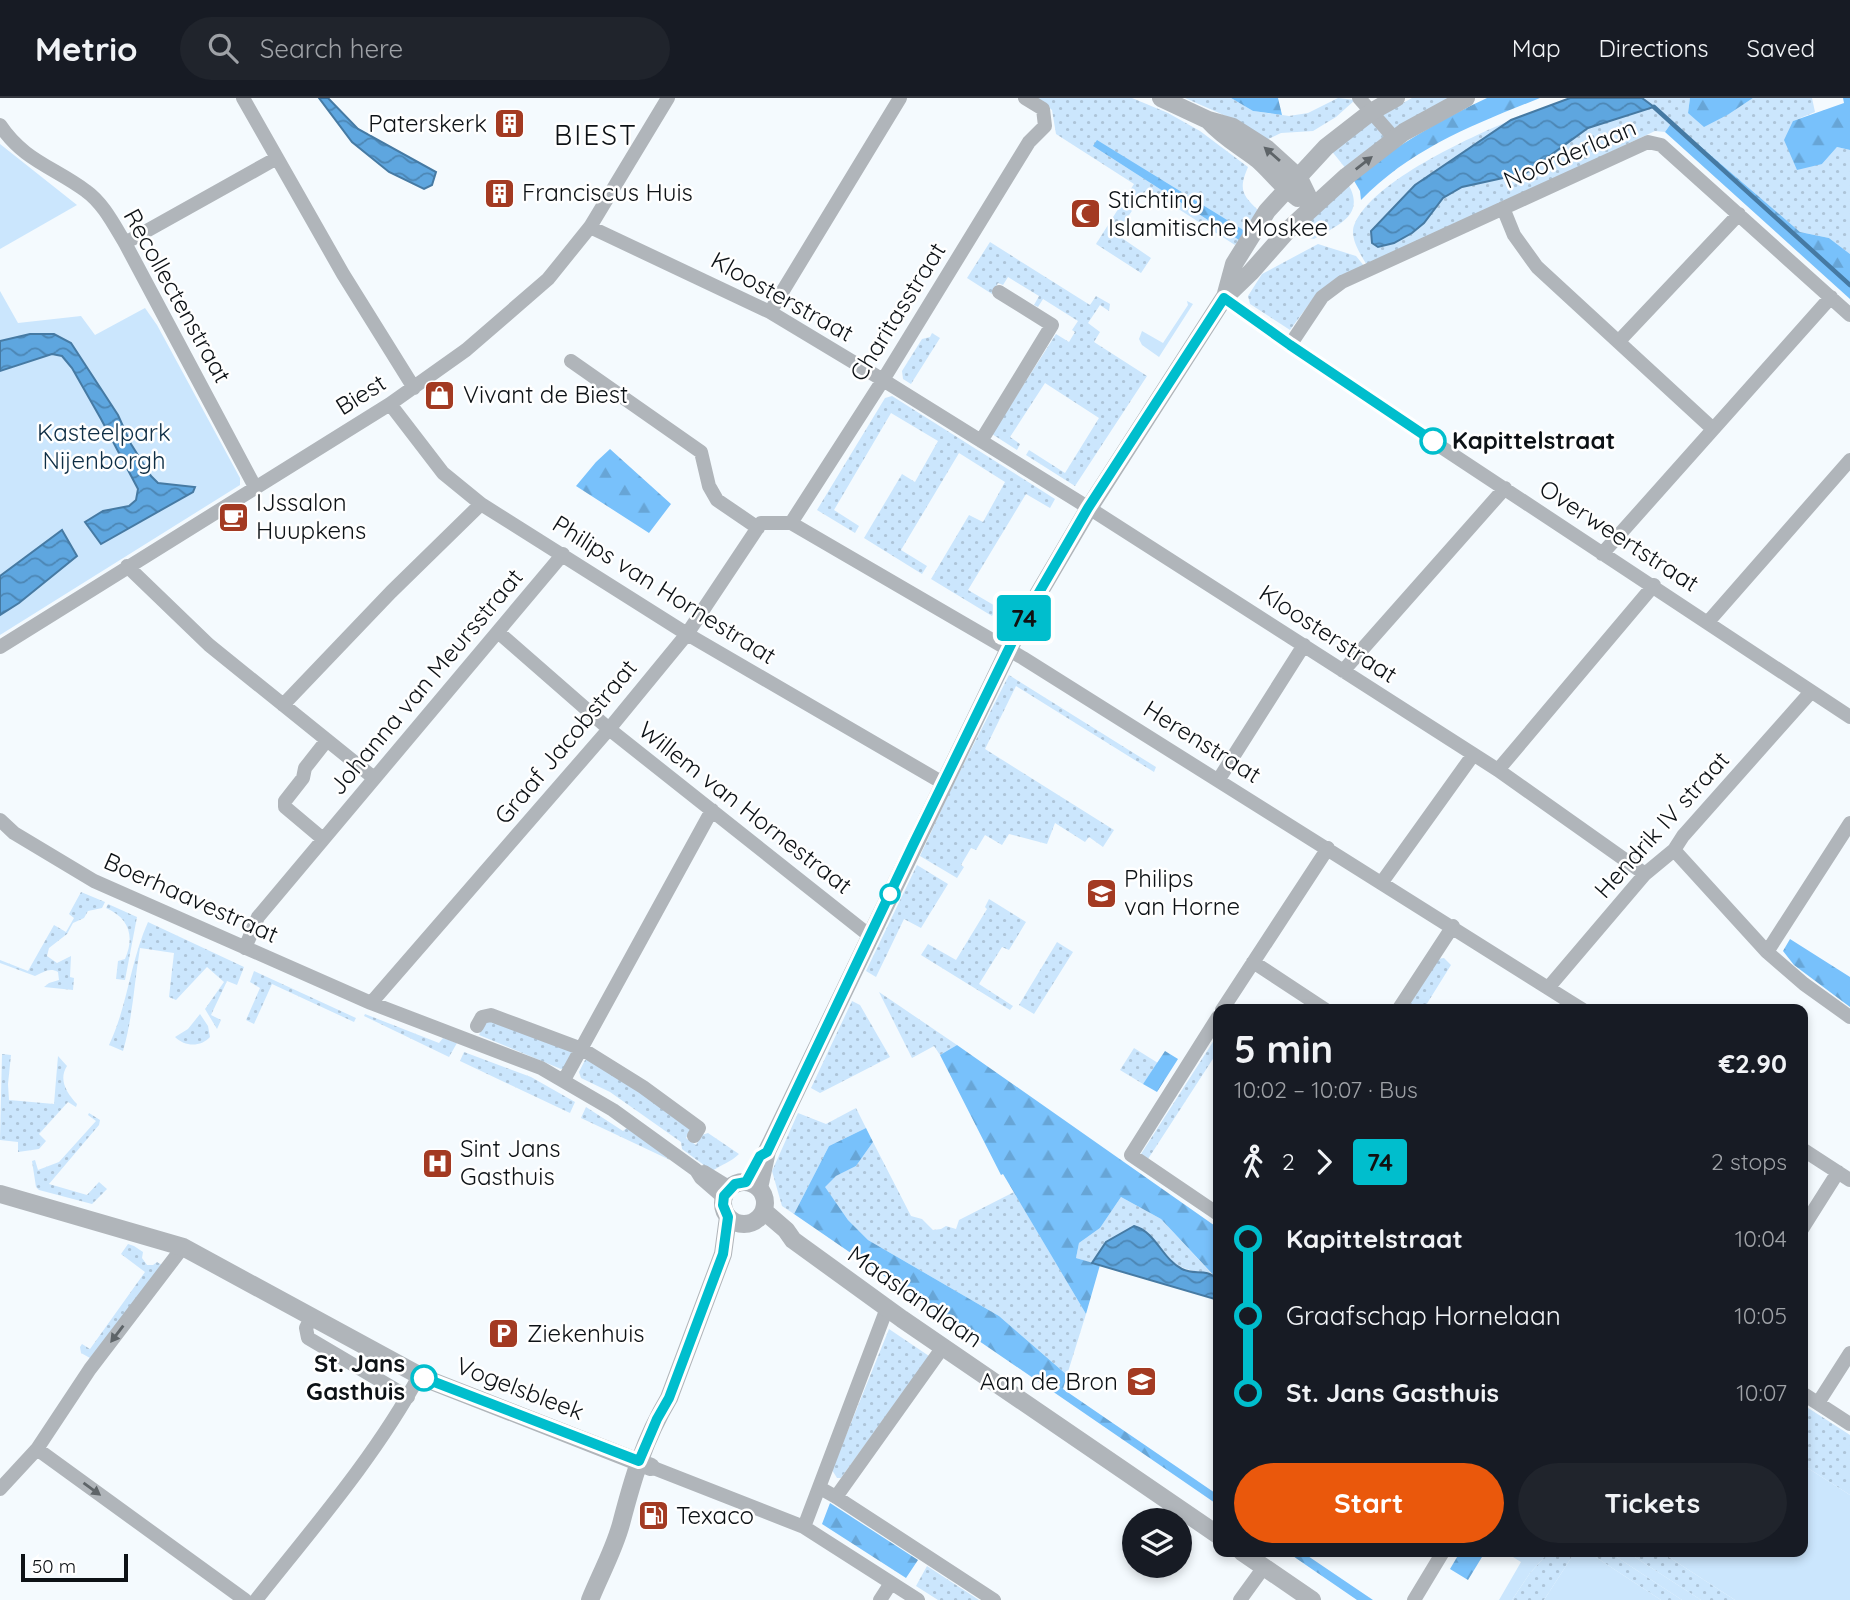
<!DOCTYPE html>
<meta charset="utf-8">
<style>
body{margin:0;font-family:Quicksand,sans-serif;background:#20242c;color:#f1f3f6;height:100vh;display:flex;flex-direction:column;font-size:26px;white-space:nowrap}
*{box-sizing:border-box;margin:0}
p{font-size:23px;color:#9ea1a6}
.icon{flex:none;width:38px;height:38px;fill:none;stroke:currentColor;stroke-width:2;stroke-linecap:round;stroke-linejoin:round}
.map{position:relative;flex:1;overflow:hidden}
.side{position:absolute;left:1213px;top:906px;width:595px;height:553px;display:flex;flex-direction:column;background:#171b24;border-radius:14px;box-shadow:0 4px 10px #0003}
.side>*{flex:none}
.badge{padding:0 14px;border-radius:5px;font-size:24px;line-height:46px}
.tools{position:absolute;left:1122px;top:1410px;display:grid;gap:14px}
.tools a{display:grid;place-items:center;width:70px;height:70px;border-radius:50%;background:#171b24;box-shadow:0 4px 10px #0003;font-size:35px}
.scale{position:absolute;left:21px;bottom:18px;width:107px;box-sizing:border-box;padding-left:7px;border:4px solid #0d1216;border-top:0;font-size:19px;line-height:24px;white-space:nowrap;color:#0d1216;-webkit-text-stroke:5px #fff;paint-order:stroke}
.map>.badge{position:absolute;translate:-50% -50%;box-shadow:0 0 0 4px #fff}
.legs{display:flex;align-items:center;gap:10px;height:77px;padding:0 21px;font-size:23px}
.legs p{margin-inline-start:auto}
.headline{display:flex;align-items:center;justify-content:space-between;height:119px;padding:0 21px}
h1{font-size:38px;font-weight:700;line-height:52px}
.action{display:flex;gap:14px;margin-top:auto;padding:14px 21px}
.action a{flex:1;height:80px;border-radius:42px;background:#ea580c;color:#fff;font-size:28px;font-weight:700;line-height:80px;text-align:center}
.action a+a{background:#20242c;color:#f1f3f6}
ul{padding:0 21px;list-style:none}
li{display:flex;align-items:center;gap:24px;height:77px;font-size:26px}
li i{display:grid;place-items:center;width:10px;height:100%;margin:0 9px;background:currentColor}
li i::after{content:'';width:18px;height:18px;margin:-9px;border:5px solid;border-radius:50%;background:#171b24}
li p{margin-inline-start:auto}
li:first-child i{background:linear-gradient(#0000 50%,currentColor 0)}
li:last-child i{background:linear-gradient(currentColor 50%,#0000 0)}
header{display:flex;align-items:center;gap:42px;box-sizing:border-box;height:98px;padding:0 35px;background:#171b24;border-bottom:2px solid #363941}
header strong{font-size:33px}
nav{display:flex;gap:38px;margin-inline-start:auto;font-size:24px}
.search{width:490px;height:63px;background:#20242c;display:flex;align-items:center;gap:18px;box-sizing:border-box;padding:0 24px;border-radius:38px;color:#9ea1a6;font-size:26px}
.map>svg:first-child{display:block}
</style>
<header>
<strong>Metrio</strong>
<div class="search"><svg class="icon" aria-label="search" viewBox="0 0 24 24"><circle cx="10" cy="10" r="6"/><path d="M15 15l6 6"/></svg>Search here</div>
<nav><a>Map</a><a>Directions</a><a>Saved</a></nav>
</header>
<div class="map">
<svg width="1850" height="1502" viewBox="0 0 1850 1502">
<defs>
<pattern id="grass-dots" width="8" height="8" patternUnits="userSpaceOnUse" patternTransform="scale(1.75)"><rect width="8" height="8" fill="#cbe6fd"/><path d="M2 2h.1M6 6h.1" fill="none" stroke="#adc4d8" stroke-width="1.8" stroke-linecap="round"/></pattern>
<pattern id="forest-firs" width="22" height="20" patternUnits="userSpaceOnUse" patternTransform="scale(1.75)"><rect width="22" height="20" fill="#78c1fb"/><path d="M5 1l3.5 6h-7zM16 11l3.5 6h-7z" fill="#67a5d6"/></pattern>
<pattern id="water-waves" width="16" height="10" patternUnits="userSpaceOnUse" patternTransform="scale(1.75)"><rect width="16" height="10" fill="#5ea6df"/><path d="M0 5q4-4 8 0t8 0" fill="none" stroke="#4c86b4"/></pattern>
</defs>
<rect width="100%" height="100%" fill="#f4fafe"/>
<path fill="url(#grass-dots)" d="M1038,0H1132L1168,15L1200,33L1248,69C1239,90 1241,96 1258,112L1245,133L1093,48L1239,142L1235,147L1147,91L1116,136L1151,160L1141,175L1096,146L1134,86L1056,36L1052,12Z
M1185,0H1231L1253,13L1289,18L1308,15L1338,0L1355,2L1336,19L1313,33L1281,35L1266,42L1235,22Z
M1412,0H1452L1347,72L1330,51L1374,21Z
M1642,0H1690L1688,15L1729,16L1753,0H1812L1815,14L1793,23L1822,66L1837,49L1850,52V156L1829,140L1800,134L1672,24L1665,34L1655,33L1368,169C1361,157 1348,139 1355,125C1375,82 1469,40 1511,22L1415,87L1424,125L1443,100L1462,89L1526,75L1588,30L1653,9Z
M1347,84C1367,117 1339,126 1314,141L1300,138L1294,133Z
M990,144L1090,207L1096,198L1110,206L1109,213L1100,207L1088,225L1100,234L1094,244L1147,278L1075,388L1026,357L1029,352L1065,375L1099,320L1045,285L1010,339L1020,346L1017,352L992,336L1056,236L1069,244L1075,234L1072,232L1078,223L1043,201L1038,209L1034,207L1039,198L1008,179L1003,187L998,185L992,196L967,180Z
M1318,146L1356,158L1365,169L1318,194L1290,232L1250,206L1248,198L1262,176Z
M932,235L940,240L911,286L903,281L902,273L922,241L930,239Z
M892,298L1055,401L1050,410L1026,396L968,492L997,509L992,518L931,481L969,417L983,424L1005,384L959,355L901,452L927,468L922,476L864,440L902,376L915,384L938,343L891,315L834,412L859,428L855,435L817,412L885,300Z
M1009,577L1156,669L1154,674L1016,588L985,651L1114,732L1103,749L1089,739L1085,744L1055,725L1047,746L1009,736L1002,747L985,737L976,752L971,750L961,767L964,769L957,780L920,758L952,689Z
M917,767L948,786L921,830L904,821L876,879L866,873Z
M81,794L105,804L102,810L88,813L84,820L73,825L67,836L49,850L47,858L57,865L71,858L70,879L74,880L73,892L44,889L49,885L59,882L58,874C49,869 43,875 35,878L0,865V862L28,873L54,827L66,834L74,820L69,816Z
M989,801L1026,824L1009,852L1002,849L979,886L1013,908L1010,912L921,857L928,846L956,862L987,811L985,809Z
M108,806L137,819L125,882L116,881L118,863L125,861C135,838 129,820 106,810Z
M148,824L244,869L237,887L227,883L211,917L221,922L217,931L205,911L224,884L207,869L176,902L169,899L174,855L140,850C134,885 133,919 123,953L109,947C128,907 130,864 148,824Z
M1057,844L1073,854L1034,916L1019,907Z
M1444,860L1451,867L1423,912H1406L1437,861Z
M254,873L356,920L354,924L272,886L254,926L246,922L260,890L250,884Z
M879,894L957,947L940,957L934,948L912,960Z
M852,903L860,907L890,959L820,995L811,990Z
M200,916L208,928L210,939C201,949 185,949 175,939L188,931Z
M365,916L439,945L443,940L457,945L449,959L364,918Z
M491,921L571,953L573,956L566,970L561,971L479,937L485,923Z
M1218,936V953L1148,1061L1141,1056Z
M1134,950L1158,965L1143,986L1120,972Z
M464,954L531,979L575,1004L570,1015L460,963Z
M2,956L11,957L8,986L9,1002L54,1006L58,958L67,968C58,982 67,995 77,1006L76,1009L68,1004L39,1036L46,1043L39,1051L18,1054V1044L0,1042Z
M591,961L692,1029L686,1040L696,1047L702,1037L708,1035L739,1056C731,1064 721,1067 712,1073L682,1051L681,1044L610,994L581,980L579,974L585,962Z
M586,1009L623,1033L628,1029L670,1062L581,1020Z
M856,1010L866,1030L829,1048L794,1116L782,1108L772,1073L798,1015L826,1026Z
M89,1015L100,1022L99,1027L49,1086L87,1097L99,1084L107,1091L92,1106L39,1092L36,1089L32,1063L35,1062L38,1072L59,1064L96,1023L88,1017Z
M873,1044L911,1118L922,1121L933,1132L941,1131L946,1128L956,1131L959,1122L1014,1094L1086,1216L1067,1277L999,1218L868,1142L848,1122L824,1089L836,1078L856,1068Z
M1121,1099L1161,1121L1211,1175C1180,1172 1173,1168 1154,1143L1107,1144L1092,1165L1076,1160L1079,1145L1100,1130Z
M128,1146L134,1148L143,1154L142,1160L147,1167H153L157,1164L162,1167L90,1260L81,1255L80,1249L82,1246L90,1251L145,1174L121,1156Z
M889,1231L929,1258L841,1380H837L832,1372Z
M1802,1306L1850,1337V1397L1803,1367Z
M1549,1454H1575L1544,1502H1512L1530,1475Z
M1588,1454H1609L1682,1502H1661Z
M1627,1454H1661L1735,1502H1701Z
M927,1468L979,1502H938L916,1488Z"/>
<path fill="url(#forest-firs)" d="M1231,0H1278L1282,17L1253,13Z
M1487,0H1540C1475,26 1412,50 1361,102L1360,93L1353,81C1395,49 1439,22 1487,0Z
M1690,0H1753L1729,16L1704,29L1688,15Z
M1843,0H1850V52L1837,49L1822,66L1797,72L1784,42L1793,23L1844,5Z
M1672,24L1800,134L1829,140L1850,156V201L1665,34Z
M1097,42L1245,133L1239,142L1093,48Z
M610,351L671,406L649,435L576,388L596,364Z
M1790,841L1850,879V909L1794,867L1783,853Z
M957,947L1218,1130V1182L1161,1121L1121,1099L1100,1130L1079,1145L1076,1160L1100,1167L1086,1216L1003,1076L1001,1077L940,957Z
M1165,953L1178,961L1157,994L1143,986Z
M866,1030L873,1044L856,1068L836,1078L825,1089L848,1122L868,1142L999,1218L1067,1277L1063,1291L1218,1397V1407L794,1116L829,1048Z
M830,1405L918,1462L906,1480L822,1426Z
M1287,1454H1302L1373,1502H1357Z
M1460,1454H1485L1468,1482L1450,1471Z"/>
<path fill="#cbe6fd" d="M0,46L77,107L0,151Z
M0,193L18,225L81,218L95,237L145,210L157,227L240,380V387L0,537Z
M1187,203L1193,206L1159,259L1142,247L1139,241L1142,233L1163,245L1188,207Z
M1803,1367L1850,1397V1502H1735L1661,1454H1802Z
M1505,1454H1549L1530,1475L1512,1502H1499L1521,1464Z
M1575,1454H1588L1661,1502H1544Z
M1609,1454H1627L1701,1502H1682Z"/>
<path fill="url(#water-waves)" stroke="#467aa3" stroke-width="2" d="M319,0H328L358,31L436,74L432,87L424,91L389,74L352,44Z
M1570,0H1642L1654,9L1588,30L1526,75L1462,89L1443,100L1424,125L1412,135L1394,145L1378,149L1372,145L1371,133L1415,87L1511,22Z
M30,236H54L71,245L118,317L131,346L151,378L158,385L195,389L193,394L101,446L85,424L103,413L129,408L136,402L138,391L101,321L72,270L62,258L52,256L0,273V243Z
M62,432L77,458L19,505L0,517V478Z
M1134,1128C1156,1134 1162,1161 1182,1171C1196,1178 1205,1169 1218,1182V1202L1092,1165L1106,1144Z"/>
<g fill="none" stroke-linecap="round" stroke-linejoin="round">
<path stroke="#467aa3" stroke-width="4.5" d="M1654,9L1850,187"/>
<path stroke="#b0b5ba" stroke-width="14" d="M243,0L343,176L414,290
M1359,0L1395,41
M0,27C24,63 54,69 86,93C103,105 114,127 125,145L255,389
M1503,110L1514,137L1537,169L1713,331
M590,129L770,214L883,282L1089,410L1498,672L1645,776
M125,145L277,60
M1224,200L1290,247L1423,337L1850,619
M770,214L900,0
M1619,243L1739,116
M1290,247L1322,199L1342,184L1648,44L1661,47L1850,217
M571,263L701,354L709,388L717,402L758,430
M390,306L443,375L481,406L687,536L943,685
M981,343L1052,227L999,194
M791,425L883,282L1029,44L1045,28L1043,11L1025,0
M1602,456L1831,199
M127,468L209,547L374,680
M1708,524L1850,362
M498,534L609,631L870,838
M0,549L390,306L466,252L548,181L590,129L668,0
M1343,573L1505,390
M283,607L391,494L481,406
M1498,672L1654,487
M1219,681L1304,547
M0,722L14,735L94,783L371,905L541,970L613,1012L696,1072L701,1080L724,1100
M323,741L285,709V703L303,680L305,670L327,642
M1674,752L1767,854L1804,886L1850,919
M1382,784L1473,657
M245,850L258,819L563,456
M1767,854L1850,725
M1253,864L1326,912
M1548,890L1645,776L1674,752L1683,738L1810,595
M371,905L609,631L687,536L761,425H791L1023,560L1583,912
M1222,912L1328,750
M1398,912L1453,828
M1218,919L1131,1057L1218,1116
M477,928L482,919L491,917L582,951L643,989L699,1030L694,1038
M564,982L712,712
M1802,1051L1850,1082
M704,1074L730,1090
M1802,1131L1838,1074
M312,1218L306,1230L308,1240L408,1299
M1802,1295L1850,1326
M1818,1305L1850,1255
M37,1351L245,1502
M651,1369L804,1429L918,1502
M820,1390L836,1399L994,1502
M0,1391L37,1351L90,1271L183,1149
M836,1399L943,1249
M804,1429L887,1210
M256,1502C313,1430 375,1359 419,1278
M880,1502L891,1485
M1240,1502L1264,1469
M1414,1502L1443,1454"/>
<path stroke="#b0b5ba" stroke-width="18" d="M1161,0L1208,22L1233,29L1266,50L1299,80L1313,109
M1208,22C1223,39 1240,48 1257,61C1271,73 1282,89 1298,100
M1225,199L1234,166L1267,113L1326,49L1371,14L1396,0
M723 1105a21 21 0 1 1 42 0a21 21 0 1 1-42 0Z
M759,1090L767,1053L1023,522L1089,410L1224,200L1251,174L1288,132L1347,78L1404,34L1466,0
M0,1096L183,1149L424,1280L651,1369
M764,1113L786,1132L793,1142L902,1221L1218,1437
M1242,1454L1312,1502
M590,1502C600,1477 614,1452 621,1426C633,1380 644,1342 669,1300L723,1156L728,1119"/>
</g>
<defs><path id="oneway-solid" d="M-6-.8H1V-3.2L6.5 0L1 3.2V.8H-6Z" transform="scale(1.75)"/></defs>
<g fill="#5e6468">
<use href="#oneway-solid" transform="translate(1272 56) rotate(-139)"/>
<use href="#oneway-solid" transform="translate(1364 65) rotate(-38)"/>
<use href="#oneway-solid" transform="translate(117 1236) rotate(127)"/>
<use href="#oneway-solid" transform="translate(92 1391) rotate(36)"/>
</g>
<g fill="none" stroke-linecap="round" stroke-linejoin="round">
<defs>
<path id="line-1" d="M424,1280L639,1363L657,1321L669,1300L723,1156L728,1119L723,1107L724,1098L735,1086L746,1084L760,1058L767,1054L913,747L1023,522L1088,410L1224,200L1290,247L1433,343"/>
</defs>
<use href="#line-1" stroke="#fff" stroke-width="16"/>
<use href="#line-1" stroke="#00becd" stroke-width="10"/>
</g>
<defs>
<symbol id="building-square" viewBox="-11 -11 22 22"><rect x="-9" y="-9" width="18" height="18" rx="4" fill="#a33a22" stroke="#fff"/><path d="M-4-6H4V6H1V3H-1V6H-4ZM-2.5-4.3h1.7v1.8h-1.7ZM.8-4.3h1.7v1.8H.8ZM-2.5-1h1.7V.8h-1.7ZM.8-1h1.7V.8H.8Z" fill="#fff"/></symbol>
<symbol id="mosque-square" viewBox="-11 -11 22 22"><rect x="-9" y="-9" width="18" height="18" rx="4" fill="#a33a22" stroke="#fff"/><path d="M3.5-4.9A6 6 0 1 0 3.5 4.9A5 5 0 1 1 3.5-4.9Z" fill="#fff"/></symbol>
<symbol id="shop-square" viewBox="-11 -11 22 22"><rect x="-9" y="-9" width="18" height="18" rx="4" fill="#a33a22" stroke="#fff"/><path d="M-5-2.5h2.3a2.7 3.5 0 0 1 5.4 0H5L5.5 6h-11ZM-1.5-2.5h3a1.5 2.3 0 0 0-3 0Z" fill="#fff"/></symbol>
<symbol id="cafe-square" viewBox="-11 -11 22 22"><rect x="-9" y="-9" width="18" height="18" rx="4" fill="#a33a22" stroke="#fff"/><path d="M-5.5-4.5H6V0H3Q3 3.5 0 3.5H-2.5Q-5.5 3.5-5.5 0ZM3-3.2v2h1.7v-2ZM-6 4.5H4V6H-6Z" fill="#fff"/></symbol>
<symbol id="school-square" viewBox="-11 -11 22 22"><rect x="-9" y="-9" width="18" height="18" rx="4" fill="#a33a22" stroke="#fff"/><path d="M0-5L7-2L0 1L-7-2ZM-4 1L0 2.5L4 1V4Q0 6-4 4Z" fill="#fff"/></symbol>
<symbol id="hospital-square" viewBox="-11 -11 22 22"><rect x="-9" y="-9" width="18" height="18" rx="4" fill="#a33a22" stroke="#fff"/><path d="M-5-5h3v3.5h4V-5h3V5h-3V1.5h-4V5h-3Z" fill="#fff"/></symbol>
<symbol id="parking-square" viewBox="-11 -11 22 22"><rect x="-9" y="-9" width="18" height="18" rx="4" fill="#a33a22" stroke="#fff"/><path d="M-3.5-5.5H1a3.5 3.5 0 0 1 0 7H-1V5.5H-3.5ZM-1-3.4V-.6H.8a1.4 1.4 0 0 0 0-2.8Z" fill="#fff"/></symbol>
<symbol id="fuel-square" viewBox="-11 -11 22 22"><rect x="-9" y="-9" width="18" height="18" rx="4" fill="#a33a22" stroke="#fff"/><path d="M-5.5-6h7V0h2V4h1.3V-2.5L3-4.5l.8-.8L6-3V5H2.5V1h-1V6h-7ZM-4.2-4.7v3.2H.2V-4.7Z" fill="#fff"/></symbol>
</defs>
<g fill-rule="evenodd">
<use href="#building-square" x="492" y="8" width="35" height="35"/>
<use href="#building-square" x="482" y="78" width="35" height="35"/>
<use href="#mosque-square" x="1068" y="98" width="35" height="35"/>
<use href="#shop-square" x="422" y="280" width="35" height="35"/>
<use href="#cafe-square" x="216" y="402" width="35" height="35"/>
<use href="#school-square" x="1084" y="778" width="35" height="35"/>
<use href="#hospital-square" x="420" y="1048" width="35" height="35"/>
<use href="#parking-square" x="486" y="1218" width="35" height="35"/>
<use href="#school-square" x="1124" y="1266" width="35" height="35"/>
<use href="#fuel-square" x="636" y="1400" width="35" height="35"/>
</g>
<g fill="#fff" stroke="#00becd" stroke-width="3.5">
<circle cx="1433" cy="343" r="12"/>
<circle cx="890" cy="796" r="9"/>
<circle cx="424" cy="1280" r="12"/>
</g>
<g text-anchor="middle" stroke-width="5" stroke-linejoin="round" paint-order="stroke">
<g font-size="24" fill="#0d1216" stroke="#fff" text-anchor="start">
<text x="487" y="34" text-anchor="end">Paterskerk</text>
<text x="522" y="103">Franciscus Huis</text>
<text x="1108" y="110">Stichting<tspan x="1108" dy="28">Islamitische Moskee</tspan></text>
<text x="463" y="305">Vivant de Biest</text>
<text x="256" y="413">IJssalon<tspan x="256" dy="28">Huupkens</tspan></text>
<text x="1124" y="789">Philips<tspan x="1124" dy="28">van Horne</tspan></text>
<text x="460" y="1059">Sint Jans<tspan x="460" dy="28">Gasthuis</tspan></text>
<text x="527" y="1244">Ziekenhuis</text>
<text x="1118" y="1292" text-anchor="end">Aan de Bron</text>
<text x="676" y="1426">Texaco</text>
</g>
<g font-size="24" fill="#0d1216" stroke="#fff">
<text transform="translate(1570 56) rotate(-23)" y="8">Noorderlaan</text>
<text transform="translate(177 198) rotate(61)" y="8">Recollectenstraat</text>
<text transform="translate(782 199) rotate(29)" y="8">Kloosterstraat</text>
<text transform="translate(898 214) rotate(-58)" y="8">Charitasstraat</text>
<text transform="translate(361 297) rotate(-32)" y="8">Biest</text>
<text transform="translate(1619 438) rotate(33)" y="8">Overweertstraat</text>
<text transform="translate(664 492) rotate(32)" y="8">Philips van Hornestraat</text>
<text transform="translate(1328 536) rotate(33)" y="8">Kloosterstraat</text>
<text transform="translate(426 584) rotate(-50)" y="8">Johanna van Meursstraat</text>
<text transform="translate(566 644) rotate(-50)" y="8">Graaf Jacobstraat</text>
<text transform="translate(1202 644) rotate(32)" y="8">Herenstraat</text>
<text transform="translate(745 710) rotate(38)" y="8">Willem van Hornestraat</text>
<text transform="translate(1662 727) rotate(-48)" y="8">Hendrik IV straat</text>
<text transform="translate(191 800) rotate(24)" y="8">Boerhaavestraat</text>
<text transform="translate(915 1199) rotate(35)" y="8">Maaslandlaan</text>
<text transform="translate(520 1291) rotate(21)" y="8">Vogelsbleek</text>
</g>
<g font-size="24" fill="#0e2e45" stroke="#fff">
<text x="104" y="343">Kasteelpark<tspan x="104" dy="28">Nijenborgh</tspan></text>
</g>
<g font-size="24" font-weight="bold" fill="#0d1216" stroke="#fff" text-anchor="start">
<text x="1452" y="351">Kapittelstraat</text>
<text x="405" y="1274" text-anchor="end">St. Jans<tspan x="405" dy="28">Gasthuis</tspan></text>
</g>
<g font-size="28" letter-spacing="2" fill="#0d1216" stroke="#fff">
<text x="596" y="47">BIEST</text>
</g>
</g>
</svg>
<div class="tools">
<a><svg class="icon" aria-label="layers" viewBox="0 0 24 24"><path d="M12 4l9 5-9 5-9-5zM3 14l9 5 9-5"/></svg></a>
</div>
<div class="scale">50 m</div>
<b class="badge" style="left:1024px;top:520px;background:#00becd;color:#111">74</b>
<section class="side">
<div class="headline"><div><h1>5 min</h1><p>10:02 – 10:07 · Bus</p></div><b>€2.90</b></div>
<div class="legs"><svg class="icon" aria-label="walk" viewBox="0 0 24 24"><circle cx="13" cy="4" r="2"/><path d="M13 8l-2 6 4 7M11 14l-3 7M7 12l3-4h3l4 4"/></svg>2<svg class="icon" aria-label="forward" viewBox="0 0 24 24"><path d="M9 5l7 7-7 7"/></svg><b class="badge" style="background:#00becd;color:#111">74</b><p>2 stops</p></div>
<ul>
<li><i style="color:#00becd"></i><b>Kapittelstraat</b><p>10:04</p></li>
<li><i style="color:#00becd"></i><span>Graafschap Hornelaan</span><p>10:05</p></li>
<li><i style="color:#00becd"></i><b>St. Jans Gasthuis</b><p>10:07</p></li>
</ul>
<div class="action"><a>Start</a><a>Tickets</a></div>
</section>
</div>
